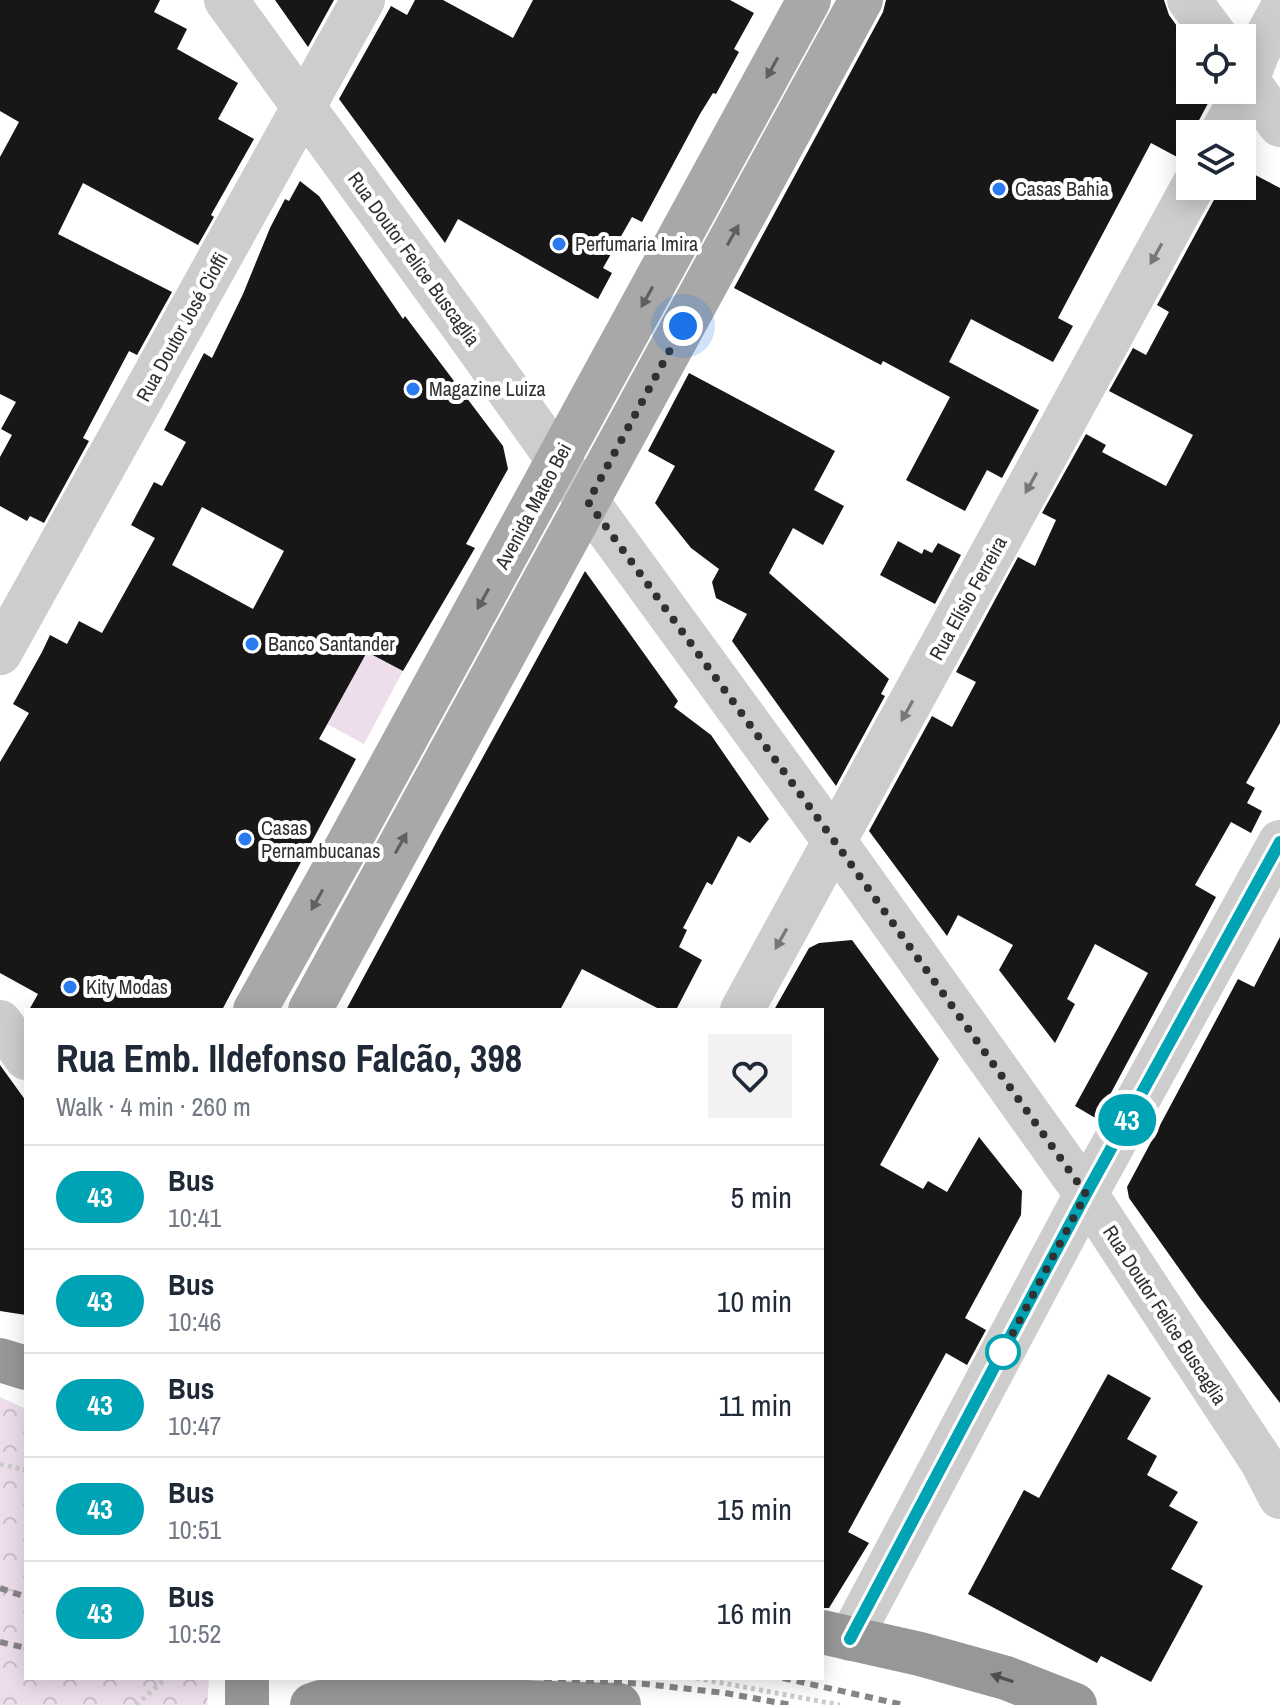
<!DOCTYPE html>
<meta charset="utf-8">
<style>
body{margin:0;font-family:"Archivo Narrow",sans-serif;background:#f2f2f3;color:#1f2937;height:100vh;display:flex;flex-direction:column;font-size:30px;white-space:nowrap}
*{box-sizing:border-box;margin:0}
p{font-size:26px;color:#747a83}
.icon{flex:none;width:44px;height:44px;fill:none;stroke:currentColor;stroke-width:2;stroke-linecap:round;stroke-linejoin:round}
.map{position:relative;flex:1;overflow:hidden}
.panel{position:absolute;left:24px;top:1008px;width:800px;height:672px;display:flex;flex-direction:column;background:#fff;border-radius:0px;box-shadow:0 4px 20px #0003}
.panel>*{flex:none}
.badge{padding:0 16px;border-radius:26px;font-size:28px;line-height:52px}
.tools{position:absolute;left:1176px;top:24px;display:grid;gap:16px}
.tools a{display:grid;place-items:center;width:80px;height:80px;border-radius:0px;background:#fff;box-shadow:0 4px 20px #0003;font-size:40px}
.you{position:absolute;width:40px;height:40px;margin:-20px;border:6px solid #fff;border-radius:50%;background:#1a73e8;box-shadow:0 0 0 12px #1a73e833}
.map>.badge{position:absolute;translate:-50% -50%;box-shadow:0 0 0 4px #fff}
.round{display:grid;place-items:center;flex:none;width:84px;height:84px;border-radius:0px;background:#f2f2f3}
.headline{display:flex;align-items:center;justify-content:space-between;height:136px;padding:0 32px}
h1{font-size:38px;font-weight:700;line-height:60px}
ul{padding:0;list-style:none}
li{display:flex;align-items:center;gap:24px;height:104px;padding:0 32px;border-top:2px solid #e0e1e3}
li div{flex:1}
li b{display:block;font-size:30px}
li em{font-style:normal}
li .badge{min-width:88px;font-weight:700;text-align:center}
.map>svg:first-child{display:block}
</style>
<div class="map">
<svg width="1280" height="1705" viewBox="0 0 1280 1705">
<defs>
<pattern id="park-crowns" width="20" height="18" patternUnits="userSpaceOnUse" patternTransform="scale(2)"><rect width="20" height="18" fill="#eedeec"/><path d="M2 6a3 3 0 1 1 6 0M12 15a3 3 0 1 1 6 0" fill="none" stroke="#ccbfcb"/></pattern>
</defs>
<rect width="100%" height="100%" fill="#fff"/>
<path fill="url(#park-crowns)" d="M0,1397L26,1409V1678H209L207,1705H0Z"/>
<path fill="#eedeec" d="M367,652L403,671L364,744L327,724Z"/>
<path fill="#171717" fill-rule="evenodd" d="M0,0H160L154,12L187,29L177,49L238,83L218,119L254,139L211,215L214,217L198,245L83,183L58,234L172,292L137,355L129,351L83,438L89,441L44,523L30,516L27,521L0,506V457L12,435L1,429L16,402L0,394V157L19,122L0,111Z
M275,0H334L308,47Z
M415,0H443L513,38L533,0H730L754,13L734,49L739,52L716,94L713,93L700,114L642,222L632,217L603,268L612,273L598,299L458,219L445,243L339,99L391,6L407,15Z
M886,0H1164L1169,15L1190,44V90H1215L1179,158L1151,143L1058,318L1073,326L1053,362L971,319L949,362L1039,410L1002,478L987,470L965,511L906,480L950,397L883,361L881,365L734,288L883,12Z
M1242,168L1280,188V723L1246,783L1255,788L1247,803L1262,811L1251,833L1231,822L1195,885L1216,897L1097,1119L1075,1106L1148,973L1095,944L1067,999L1075,1004L1055,1043L999,970L1013,945L958,915L947,936L869,831L932,716L952,727L976,682L956,672L1018,557L1035,566L1056,520L1042,513L1086,434L1106,445L1102,452L1166,486L1193,435L1109,391L1133,348L1146,355L1169,312L1157,305L1215,198L1218,186H1242Z
M300,181L319,196L403,319L405,316L503,446L508,469L466,544L475,548L403,671L367,652L319,739L356,759L222,1010H29L38,994L0,973V762L29,713L13,704L42,652L50,635L67,644L79,621L102,633L155,538L131,525L154,482L162,486L186,442L164,430L204,353L212,358L243,294L270,228L285,199L289,201ZM202,507L284,551L253,609L172,565Z
M689,373L835,451L814,490L844,506L823,545L793,528L769,573L889,679L881,694L885,696L836,786L732,641L747,614L716,598L712,582L719,569L691,548L655,503L675,466L648,451Z
M898,541L922,554L924,549L932,553L938,543L961,555L935,604L880,575Z
M585,571L678,701L674,707L711,735L769,819L750,843L738,836L712,885L707,882L683,928L687,930L679,947L702,960L676,1010H661L582,969L560,1010H346L438,839Z
M1280,937V1403L1200,1298L1129,1198L1127,1187L1238,979L1254,987Z
M852,940L939,1059L880,1165L923,1189L928,1181L947,1192L979,1137L1022,1191L1021,1215L965,1318L986,1330L967,1365L946,1353L848,1532L869,1543L829,1608H822V1010H774L809,948L819,943Z
M0,1065L26,1101V1315L0,1311Z
M1108,1374L1151,1398L1127,1439L1157,1456L1147,1475L1178,1492L1169,1506L1198,1522L1171,1569L1203,1586L1151,1682L1101,1656L1097,1663L968,1594L1024,1490L1039,1498Z"/>
<g fill="none" stroke-linecap="round" stroke-linejoin="round">
<path stroke="#cdcdcd" stroke-width="5" stroke-dasharray="4 4" stroke-linecap="butt" d="M0,1464L26,1470
M696,1678L840,1705
M136,1705L166,1678"/>
<path stroke="#cdcdcd" stroke-width="44" d="M226,0L464,328L605,526L835,842L1086,1194L1262,1462L1280,1497
M1189,0L1217,38
M1242,73L1280,125
M1221,134L1237,106L1258,52L1280,12
M0,653L363,0
M742,1010L1193,186
M0,1022L26,1058
M850,1639L1086,1194L1280,842"/>
<path stroke="#a8a8a8" stroke-width="44" d="M255,1010L347,846L809,0
M310,1010L861,0"/>
<path stroke="#979797" stroke-width="44" d="M0,1360L26,1368
M822,1632L920,1654L1006,1678L1075,1705
M247,1705V1678
M312,1705C342,1693 377,1697 409,1698C480,1699 549,1704 619,1705"/>
<path stroke="#858585" stroke-width="6" stroke-dasharray="8 6" stroke-linecap="butt" d="M0,1588L26,1597
M0,1642L26,1648
M544,1678L645,1684L725,1693L791,1705
M783,1678L904,1705"/>
</g>
<defs><path id="oneway-solid" d="M-6-.8H1V-3.2L6.5 0L1 3.2V.8H-6Z" transform="scale(2)"/></defs>
<g fill="#606060">
<use href="#oneway-solid" transform="translate(772 68) rotate(119)"/>
<use href="#oneway-solid" transform="translate(733 235) rotate(-61)"/>
<use href="#oneway-solid" transform="translate(647 297) rotate(119)"/>
<use href="#oneway-solid" transform="translate(483 599) rotate(119)"/>
<use href="#oneway-solid" transform="translate(401 843) rotate(-61)"/>
<use href="#oneway-solid" transform="translate(317 900) rotate(119)"/>
</g>
<g fill="#777">
<use href="#oneway-solid" transform="translate(1156 254) rotate(119)"/>
<use href="#oneway-solid" transform="translate(1031 483) rotate(119)"/>
<use href="#oneway-solid" transform="translate(907 711) rotate(119)"/>
<use href="#oneway-solid" transform="translate(781 939) rotate(119)"/>
</g>
<use fill="#4f4f4f" href="#oneway-solid" transform="translate(1002 1678) rotate(-162)"/>
<g fill="none" stroke-linecap="round" stroke-linejoin="round">
<defs>
<path id="line" d="M850,1639L1086,1194L1280,842"/>
</defs>
<use href="#line" stroke="#fff" stroke-width="18"/>
<use href="#line" stroke="#00a3b4" stroke-width="12"/>
<path stroke="#303030" stroke-width="8" stroke-dasharray="0 14.4" d="M683,326L588,502L835,842L1086,1194L996,1365L1003,1352"/>
</g>
<g fill="#2a7bef" stroke="#fff" stroke-width="3">
<circle cx="999" cy="189" r="8"/>
<circle cx="559" cy="244" r="8"/>
<circle cx="413" cy="389" r="8"/>
<circle cx="252" cy="644" r="8"/>
<circle cx="245" cy="839" r="8"/>
<circle cx="70" cy="987" r="8"/>
</g>
<circle fill="#fff" stroke="#00a3b4" stroke-width="4" cx="1003" cy="1352" r="16"/>
<g text-anchor="middle" stroke-width="8" stroke-linejoin="round" paint-order="stroke">
<g font-size="20" fill="#303030" stroke="#fff" text-anchor="start">
<text x="1015" y="196">Casas Bahia</text>
<text x="575" y="251">Perfumaria Imira</text>
<text x="429" y="396">Magazine Luiza</text>
<text x="268" y="651">Banco Santander</text>
<text x="261" y="835">Casas<tspan x="261" dy="23">Pernambucanas</tspan></text>
<text x="86" y="994">Kity Modas</text>
</g>
<g font-size="20" fill="#303030" stroke="#fff">
<text transform="translate(414 259) rotate(54)" y="7">Rua Doutor Felice Buscaglia</text>
<text transform="translate(182 327) rotate(-61)" y="7">Rua Doutor José Cioffi</text>
<text transform="translate(533 506) rotate(-62)" y="7">Avenida Mateo Bei</text>
<text transform="translate(968 598) rotate(-61)" y="7">Rua Elísio Ferreira</text>
<text transform="translate(1165 1315) rotate(57)" y="7">Rua Doutor Felice Buscaglia</text>
</g>
</g>
</svg>
<div class="tools">
<a><svg class="icon" aria-label="locate" viewBox="0 0 24 24"><circle cx="12" cy="12" r="6"/><path d="M12 2v4M12 18v4M2 12h4M18 12h4"/></svg></a>
<a><svg class="icon" aria-label="layers" viewBox="0 0 24 24"><path d="M12 4l9 5-9 5-9-5zM3 14l9 5 9-5"/></svg></a>
</div>
<div class="you" style="left:683px;top:326px"></div>
<b class="badge" style="left:1127px;top:1120px;background:#00a3b4;color:#fff">43</b>
<section class="panel">
<div class="headline"><div><h1>Rua Emb. Ildefonso Falcão, 398</h1><p>Walk · 4 min · 260 m</p></div><a class="round"><svg class="icon" aria-label="heart" viewBox="0 0 24 24"><path d="M12 20l-8-8c-3-5 5-10 8-4 3-6 11-1 8 4z"/></svg></a></div>
<ul>
<li><span class="badge" style="background:#00a3b4;color:#fff">43</span><div><b>Bus</b><p>10:41</p></div><em>5 min</em></li>
<li><span class="badge" style="background:#00a3b4;color:#fff">43</span><div><b>Bus</b><p>10:46</p></div><em>10 min</em></li>
<li><span class="badge" style="background:#00a3b4;color:#fff">43</span><div><b>Bus</b><p>10:47</p></div><em>11 min</em></li>
<li><span class="badge" style="background:#00a3b4;color:#fff">43</span><div><b>Bus</b><p>10:51</p></div><em>15 min</em></li>
<li><span class="badge" style="background:#00a3b4;color:#fff">43</span><div><b>Bus</b><p>10:52</p></div><em>16 min</em></li>
</ul>
</section>
</div>
